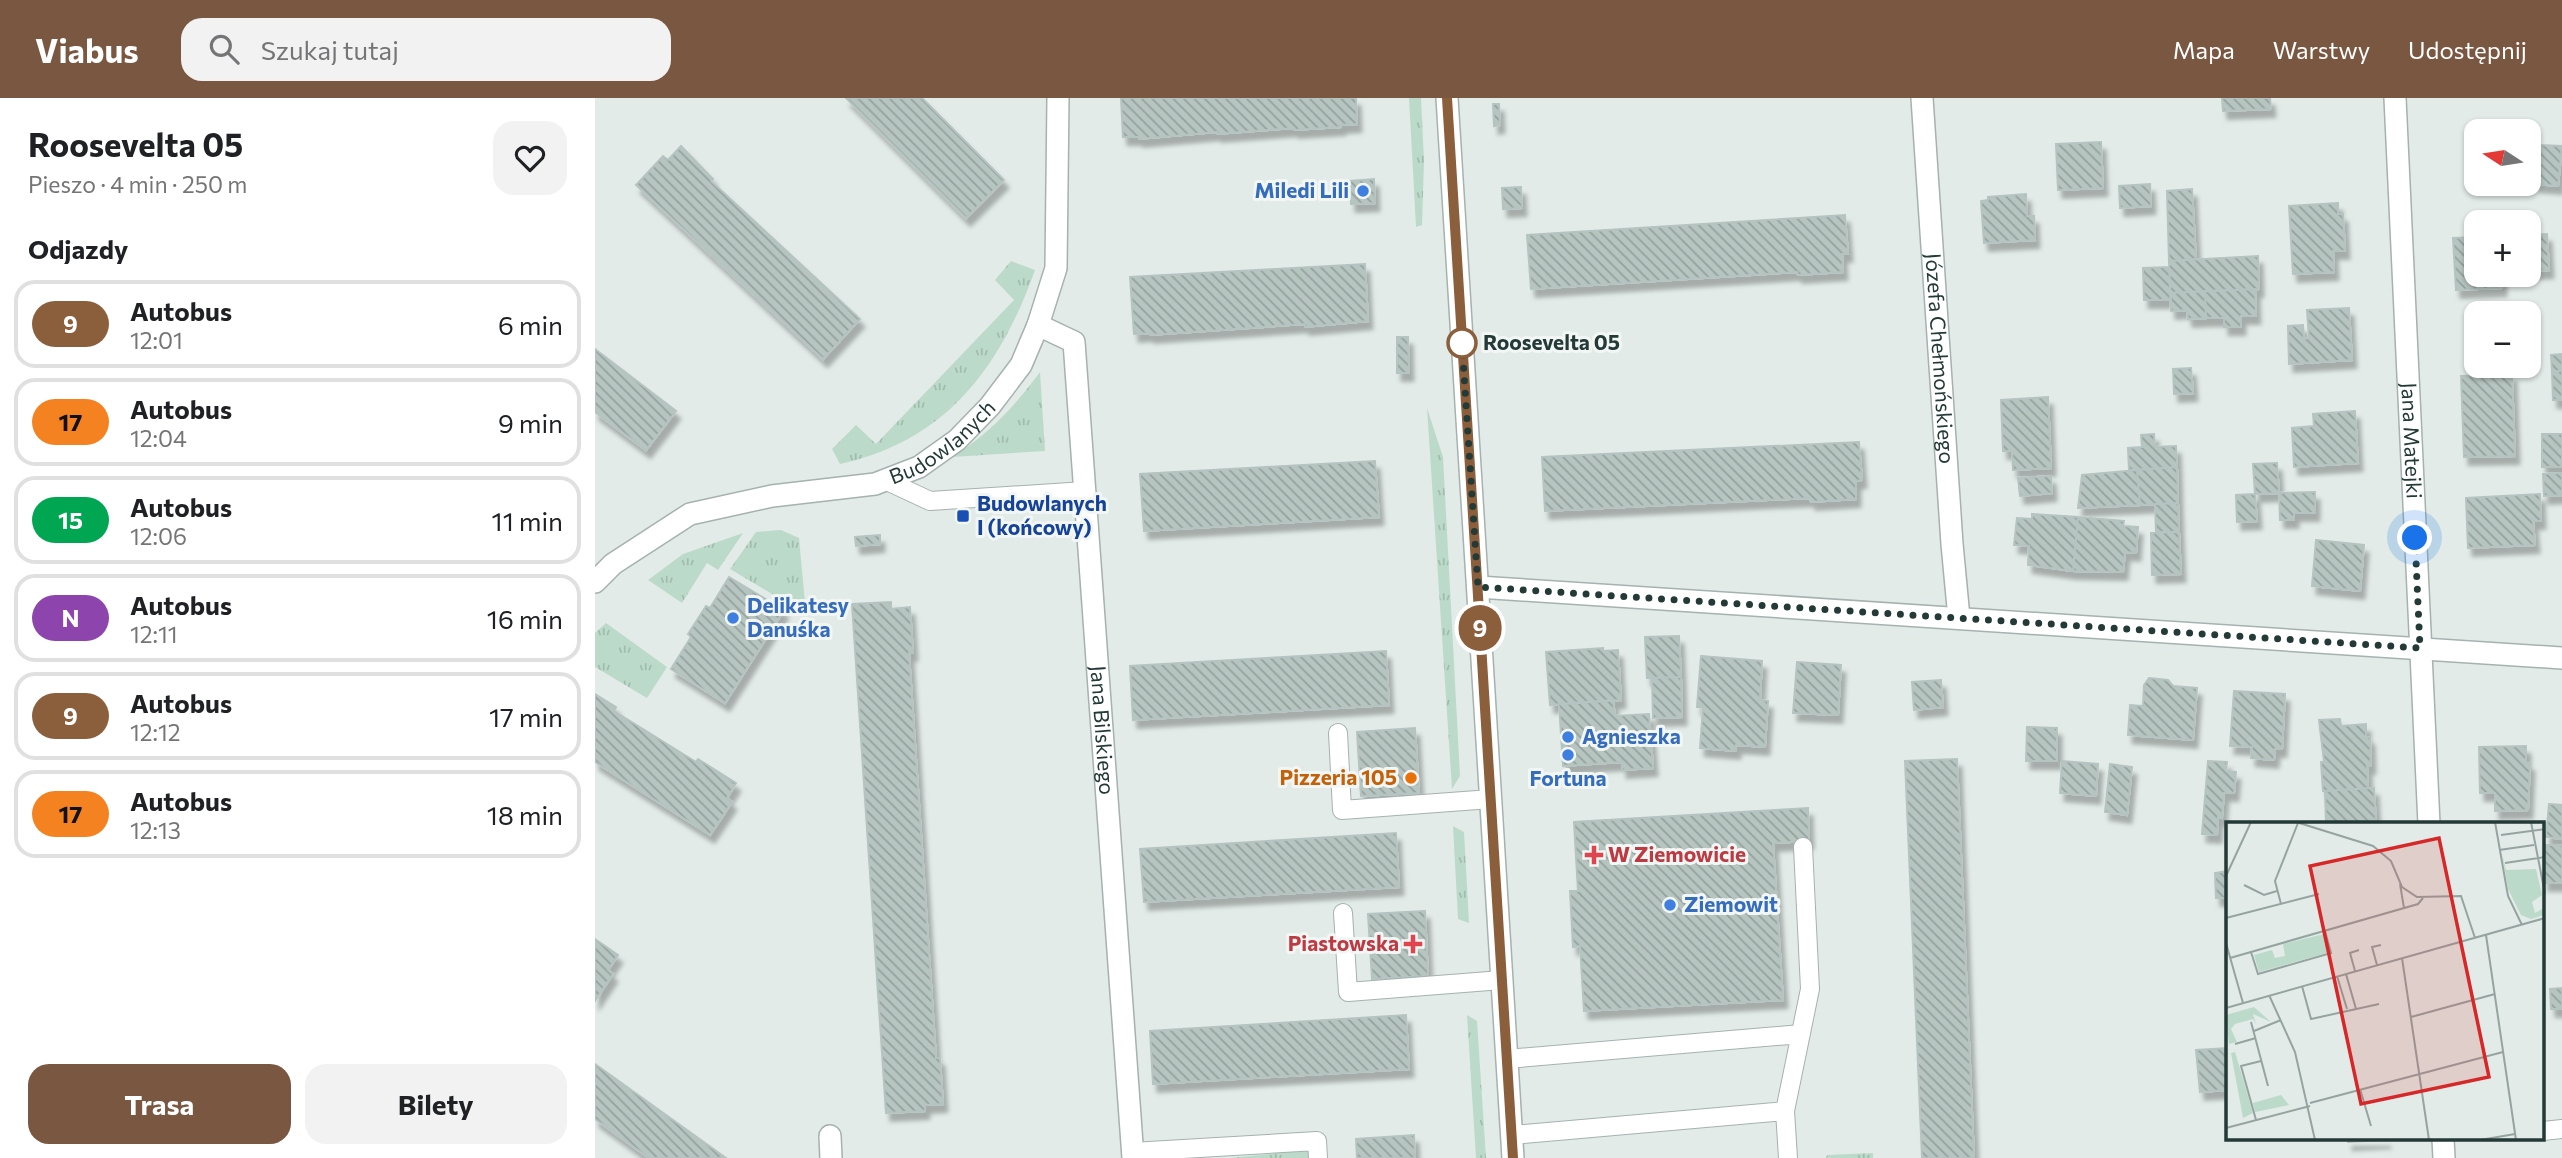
<!DOCTYPE html>
<html lang="pl">
<meta charset="utf-8">
<style>
body{margin:0;font-family:Commissioner,sans-serif;background:#f2f2f2;color:#202124;height:100vh;display:flex;flex-direction:column;font-size:26px;white-space:nowrap}
*{box-sizing:border-box;margin:0}
p{font-size:23px;color:#757577}
.icon{flex:none;width:38px;height:38px;fill:none;stroke:currentColor;stroke-width:2;stroke-linecap:round;stroke-linejoin:round}
.map{position:relative;flex:1;overflow:hidden}
.panel{display:flex;flex-direction:column;background:#fff;width:595px}
.panel>*{flex:none}
.badge{padding:0 14px;border-radius:23px;font-size:24px;line-height:46px}
.needle{width:46px;rotate:282deg}
.tools{position:absolute;left:1869px;top:21px;display:grid;gap:14px}
.tools a{display:grid;place-items:center;width:77px;height:77px;border-radius:14px;background:#fff;box-shadow:0 2px 5px #0004;font-size:35px}
.you{position:absolute;width:35px;height:35px;margin:-18px;border:5px solid #fff;border-radius:50%;background:#1a73e8;box-shadow:0 0 0 10px #1a73e833}
.map>.badge{position:absolute;translate:-50% -50%;box-shadow:0 0 0 4px #fff}
h2{padding:0 28px;font-size:26px;line-height:63px}
.round{display:grid;place-items:center;flex:none;width:74px;height:74px;border-radius:21px;background:#f2f2f2}
.summary{display:flex;align-items:center;justify-content:space-between;height:119px;padding:0 28px}
h1{font-size:33px;font-weight:700;line-height:52px}
.cta{display:flex;gap:14px;margin-top:auto;padding:14px 28px}
.cta a{flex:1;height:80px;border-radius:21px;background:#795741;color:#fff;font-size:28px;font-weight:700;line-height:80px;text-align:center}
.cta a+a{background:#f2f2f2;color:#202124}
ul{padding:0;list-style:none}
li{display:flex;align-items:center;gap:21px;height:88px;margin:0 14px 10px;padding:0 14px;border:4px solid #e0e0e0;border-radius:21px}
li div{flex:1}
li b{display:block;font-size:26px}
li em{font-style:normal}
li .badge{min-width:77px;font-weight:700;text-align:center}
header{display:flex;align-items:center;gap:42px;box-sizing:border-box;height:98px;padding:0 35px;background:#795741;color:#fff}
header strong{font-size:33px}
nav{display:flex;gap:38px;margin-inline-start:auto;font-size:24px}
.search{width:490px;height:63px;background:#f2f2f2;display:flex;align-items:center;gap:18px;box-sizing:border-box;padding:0 24px;border-radius:21px;color:#757577;font-size:26px}
main{display:flex;flex:1;min-height:0}
.map>svg:first-child{display:block}
</style>
<header>
<strong>Viabus</strong>
<div class="search"><svg class="icon" aria-label="search" viewBox="0 0 24 24"><circle cx="10" cy="10" r="6"/><path d="M15 15l6 6"/></svg>Szukaj tutaj</div>
<nav><a>Mapa</a><a>Warstwy</a><a>Udostępnij</a></nav>
</header>
<main>
<section class="panel">
<div class="summary"><div><h1>Roosevelta 05</h1><p>Pieszo · 4 min · 250 m</p></div><a class="round"><svg class="icon" aria-label="heart" viewBox="0 0 24 24"><path d="M12 20l-8-8c-3-5 5-10 8-4 3-6 11-1 8 4z"/></svg></a></div>
<h2>Odjazdy</h2>
<ul>
<li><span class="badge" style="background:#8b5e3c;color:#fff">9</span><div><b>Autobus</b><p>12:01</p></div><em>6 min</em></li>
<li><span class="badge" style="background:#f58220;color:#111">17</span><div><b>Autobus</b><p>12:04</p></div><em>9 min</em></li>
<li><span class="badge" style="background:#00a651;color:#fff">15</span><div><b>Autobus</b><p>12:06</p></div><em>11 min</em></li>
<li><span class="badge" style="background:#8e44ad;color:#fff">N</span><div><b>Autobus</b><p>12:11</p></div><em>16 min</em></li>
<li><span class="badge" style="background:#8b5e3c;color:#fff">9</span><div><b>Autobus</b><p>12:12</p></div><em>17 min</em></li>
<li><span class="badge" style="background:#f58220;color:#111">17</span><div><b>Autobus</b><p>12:13</p></div><em>18 min</em></li>
</ul>
<div class="cta"><a>Trasa</a><a>Bilety</a></div>
</section>
<div class="map">
<svg width="1967" height="1060" viewBox="0 0 1967 1060">
<defs>
<pattern id="grass-tufts" width="24" height="20" patternUnits="userSpaceOnUse" patternTransform="scale(1.75)"><rect width="24" height="20" fill="#bcdac9"/><path d="M3 7l-1-3M5 7V3M7 7l1-3M15 17l-1-3M17 17v-4M19 17l1-3" fill="none" stroke="#a1bcad"/></pattern>
<pattern id="building-back-hatch" width="6" height="6" patternUnits="userSpaceOnUse" patternTransform="scale(1.75)"><rect width="6" height="6" fill="#b7c5c1"/><path d="M-1 5l2 2M0 0l6 6M5-1l2 2" fill="none" stroke="#94a19e"/></pattern>
<filter id="shadow"><feDropShadow dx="4.5" dy="8" stdDeviation="2" flood-color="#0004"/></filter>
</defs>
<rect width="100%" height="100%" fill="#e2ebe8"/>
<path fill="url(#grass-tufts)" d="M814,0H826L829,63L827,127L821,129Z
M416,163L440,172C405,270 351,343 245,366L237,351L261,327L281,346L419,202L400,182Z
M445,274L450,353L357,359C393,337 420,308 445,274Z
M832,310L848,359L865,678L857,691Z
M186,432L204,440L211,516L135,471L161,434Z
M148,435L123,472L112,465L87,505L53,482L88,456Z
M11,525L72,569L52,600L0,569V535Z
M858,728L869,734L874,825L863,821Z
M872,917L882,923L891,1060H881Z
M714,1052V1060H635Z
M1278,1055V1060H1231L1232,1057Z"/>
<path fill="url(#building-back-hatch)" stroke="#b5c4c0" stroke-width="2" filter="url(#shadow)" d="M251,0H327L409,82L371,120Z
M526,0H761L762,26L746,27V29L699,32V30L622,36V34L544,41V39H528Z
M1627,0H1675L1676,11L1628,13Z
M898,6H904L905,27L899,28Z
M1506,44L1508,90L1463,92L1461,46Z
M1943,47L1967,48L1963,88L1940,86Z
M86,48L118,81L116,83L265,221L228,261L41,87L68,58L73,62Z
M779,81L780,105L756,106L755,83Z
M1555,86L1556,108L1525,110L1524,88Z
M926,89L927,110L908,111L907,90Z
M1597,91L1601,161L1574,163L1572,93Z
M1431,96L1432,118H1439L1440,142L1389,145L1386,103L1393,102V99Z
M1743,105V116H1748L1750,153H1738L1739,174L1698,176L1694,108Z
M1250,117L1253,156H1247L1248,174L1203,177L1202,174L936,191L932,137Z
M1952,136L1954,172L1939,173L1937,137Z
M1881,139V177H1907V190L1861,192L1858,140Z
M1663,158L1664,191L1575,195L1574,163Z
M770,166L773,223L710,229V226L555,237V235L539,236L535,179Z
M1574,169L1576,202H1549L1548,170Z
M1660,191L1661,218H1646V229H1629V220H1611L1610,193Z
M1610,193L1611,220L1593,221L1592,212L1576,213L1575,195Z
M1754,210L1757,262L1694,266L1693,228L1708,227L1709,241L1714,240L1712,212Z
M802,239H813L814,275H802Z
M0,251L81,313L51,352L0,314Z
M1967,256V273H1957L1956,257Z
M1596,270L1598,295L1579,296L1578,271Z
M1957,273H1967V302H1958Z
M1917,276L1920,358L1869,359L1866,278Z
M1453,299L1456,370L1418,372L1417,353H1408L1406,302Z
M1760,313L1763,365L1699,369L1697,330L1719,328L1718,316Z
M1559,336L1560,349L1581,348L1582,369L1534,372L1533,350L1547,349L1546,337Z
M1947,336H1967V369H1947Z
M1264,344L1267,382L1261,383V401L1216,404L1215,400L950,413L947,359Z
M780,363L784,419L549,433L545,376Z
M1682,365L1684,395L1660,396L1658,366Z
M1582,369L1583,405L1545,407L1542,372Z
M1542,372L1545,407L1483,410L1487,377Z
M1967,375V397L1949,398L1948,376Z
M1456,378L1457,395L1425,398L1423,380Z
M1720,394V415H1699V422H1685L1684,395Z
M1660,396L1662,423L1642,424L1641,397Z
M1945,396L1946,423H1938L1940,447L1873,450L1871,400Z
M1583,405L1584,434H1561L1560,406Z
M1437,416L1483,419L1478,473L1433,467L1434,448L1419,447L1422,420L1437,421Z
M1483,419L1529,423L1528,428L1543,429L1541,455L1530,454L1528,474L1478,473Z
M1584,434L1586,476L1557,477L1556,435Z
M285,437V446L261,448L260,439Z
M1721,442L1769,447L1765,493L1717,488Z
M134,479L189,512L130,605L76,571L96,539L93,536L111,508L115,510Z
M296,504V511L315,509L318,555H314L341,960H345L348,1006L330,1007V1013L291,1015L257,506Z
M1084,538L1086,579L1052,580L1050,539Z
M1008,550V553L1023,552L1026,602L955,607L951,554Z
M791,553L794,607L538,622L535,568Z
M1106,558L1167,563L1165,602L1173,603L1170,649L1141,647V653L1105,650L1108,609H1102Z
M1202,564L1246,567L1243,617L1198,615Z
M1086,579L1087,619L1058,620L1057,580Z
M1554,580L1573,582L1578,588L1602,590L1598,642L1533,637L1535,607L1548,608L1549,587Z
M1346,582L1348,609L1319,612L1317,584Z
M1639,593L1690,596L1687,651H1680L1679,662L1656,660L1657,649L1635,648Z
M0,596L21,609L19,613L101,664L103,661L141,685L132,700L137,704L115,737L0,664Z
M1018,602L1020,618L1054,616L1058,670L1027,672V664L968,668L964,606Z
M1745,621L1746,628L1771,626V639H1775L1776,668H1772L1773,690L1728,693L1726,664H1729L1724,622Z
M1432,629L1462,630V663H1431Z
M820,630L824,695L766,698L762,634Z
M1931,648V666L1935,665L1933,712L1900,713V695H1885L1884,649Z
M1362,661L1379,1060H1327L1310,663Z
M1467,663L1503,666L1501,698L1465,695Z
M1613,663L1632,664L1631,673L1641,674L1639,695H1629L1627,720L1623,719L1622,737L1607,736Z
M1515,666L1537,669L1532,717L1510,714Z
M1779,690L1781,726H1731L1730,693Z
M1954,706L1967,707V741L1951,739Z
M1213,710L1214,743L1178,745L1188,902L989,913L985,848L978,849L975,793H983L979,724Z
M801,735L804,789L549,804L545,751Z
M1948,747H1967V785H1949Z
M1633,773V800H1621L1620,775Z
M830,813L833,878L777,881L773,816Z
M0,841L23,857L13,872L18,876L0,903Z
M1967,890V911H1956L1955,891Z
M811,917L814,971L558,986L555,933Z
M1633,950V992L1605,994L1601,952Z
M0,966L131,1060H54L0,1021Z
M819,1037L820,1060H762L761,1041Z
M1753,1041H1791V1042L1753,1044Z"/>
<g fill="none" stroke-linecap="round" stroke-linejoin="round">
<defs>
<path id="service" d="M290,382L335,403L490,393
M743,635L747,712L896,701
M748,815L753,894L907,882
M912,961L1206,936
M1948,1033L1967,1031
M917,1037L1190,1013
M537,1054L722,1043L723,1060
M1193,1060L1190,1013L1215,891L1208,749"/>
<g id="minor">
<path id="s1" d="M1327,0L1357,446L1364,520"/>
<path id="s2" d="M1800,0L1834,726"/>
<path id="s3" d="M443,227L479,244L538,1060"/>
<path id="s4" d="M0,484L18,466L95,416L177,398L280,386L324,369L362,342L395,308L426,267L443,227L461,170L463,0"/>
<path d="M883,489L1967,560"/>
<path d="M235,1038L236,1060"/>
<path d="M1848,1041L1849,1060"/>
</g>
<path id="tertiary" d="M852,0L918,1060"/>
</defs>
<use href="#service" stroke="#a5b2af" stroke-width="20"/>
<use href="#minor" stroke="#a5b2af" stroke-width="24"/>
<use href="#tertiary" stroke="#a5b2af" stroke-width="24"/>
<use href="#service" stroke="#fff" stroke-width="18"/>
<use href="#minor" stroke="#fff" stroke-width="21"/>
<use href="#tertiary" stroke="#fff" stroke-width="21"/>
</g>
<g fill="none" stroke-linecap="round" stroke-linejoin="round">
<defs>
<path id="line" d="M852,0L918,1060"/>
</defs>
<use href="#line" stroke="#fff" stroke-width="16"/>
<use href="#line" stroke="#8b5e3c" stroke-width="10"/>
<path stroke="#233a37" stroke-width="7" stroke-dasharray="0 12.6" d="M867,245L883,489L1825,550L1820,440"/>
</g>
<g fill="#3f7fe0" stroke="#f2f7f5" stroke-width="2.5">
<circle cx="768" cy="93" r="7"/>
<circle cx="138" cy="520" r="7"/>
<circle cx="973" cy="639" r="7"/>
<circle cx="973" cy="657" r="7"/>
<circle cx="1075" cy="807" r="7"/>
</g>
<circle fill="#fff" stroke="#8b5e3c" stroke-width="3.5" cx="867" cy="245" r="14"/>
<rect fill="#1a4fb4" stroke="#f2f7f5" stroke-width="2.5" x="361" y="411" width="14" height="14" rx="3.5"/>
<circle fill="#e8710a" stroke="#f2f7f5" stroke-width="2.5" cx="816" cy="680" r="7"/>
<g fill="#e0444e" stroke="#f2f7f5" stroke-width="2.5">
<path d="M995.5 746.5h7v7h7v7h-7v7h-7v-7h-7v-7h7z"/>
<path d="M814.5 835.5h7v7h7v7h-7v7h-7v-7h-7v-7h7z"/>
</g>
<g text-anchor="middle" stroke-width="6" stroke-linejoin="round" paint-order="stroke">
<g font-size="21" font-weight="bold" fill="#366cbe" stroke="#f2f7f5" text-anchor="start">
<text x="754" y="100" text-anchor="end">Miledi Lili</text>
<text x="152" y="515">Delikatesy<tspan x="152" dy="24">Danuśka</tspan></text>
<text x="987" y="646">Agnieszka</text>
<text x="973" y="688" text-anchor="middle">Fortuna</text>
<text x="1089" y="814">Ziemowit</text>
</g>
<g font-size="21" font-weight="bold" fill="#233a37" stroke="#f2f7f5" text-anchor="start">
<text x="888" y="252">Roosevelta 05</text>
</g>
<g font-size="21" fill="#233a37" stroke="#f2f7f5">
<text dy="7" stroke="none"><textPath href="#s1" startOffset="261">Józefa Chełmońskiego</textPath></text>
<text dy="7" stroke="none"><textPath href="#s4" startOffset="385">Budowlanych</textPath></text>
<text dy="7" stroke="none"><textPath href="#s2" startOffset="343">Jana Matejki</textPath></text>
<text dy="7" stroke="none"><textPath href="#s3" startOffset="429">Jana Bilskiego</textPath></text>
</g>
<g font-size="21" font-weight="bold" fill="#164399" stroke="#f2f7f5" text-anchor="start">
<text x="382" y="413">Budowlanych<tspan x="382" dy="24">I (końcowy)</tspan></text>
</g>
<g font-size="21" font-weight="bold" fill="#c56008" stroke="#f2f7f5" text-anchor="end">
<text x="802" y="687">Pizzeria 105</text>
</g>
<g font-size="21" font-weight="bold" fill="#be3a42" stroke="#f2f7f5" text-anchor="start">
<text x="1013" y="764">W Ziemowicie</text>
<text x="804" y="853" text-anchor="end">Piastowska</text>
</g>
</g>
<g transform="translate(1631 724)">
<rect width="318" height="318" fill="#e2ebe8"/>
<path d="M276,31L280,48L310,47L316,73L306,80L309,91L318,86V93L305,97L295,93L282,67ZM98,112L104,130L33,150L28,133L46,128L49,136L59,134L57,122ZM28,185L45,200L27,192L30,202L27,197L9,202L5,207L11,220L3,222L0,193ZM9,230L27,291L17,296L5,231ZM55,273L63,283L29,290L27,281Z" fill="#bcdac9"/>
<path fill="none" stroke="#96a4a1" stroke-width="2" d="M70,0L147,24L165,39L176,65L191,75L235,74L249,116M269,0L282,74L296,103M305,0L319,72M275,13L319,7M273,28L308,23M279,41L319,35M0,54L25,0M174,62L178,86M18,63L38,73L51,69M55,82L49,59L72,1M0,96L93,72M260,113L290,318M0,121L17,181M25,130L32,152L105,131L99,109M4,136L192,82L197,76M176,136L203,318M151,143L146,125L155,123M129,149L124,131L133,128M120,152L130,187M111,154L121,187M76,164L85,197L153,182M43,173L69,230L89,318M0,186L319,96M185,195L269,172M25,200L42,264M28,209L55,198M9,222L30,216M134,267L145,304M84,281L277,230M30,298L15,244L35,239M0,306L84,284M254,318L289,312"/>
<path fill="#d62828" fill-opacity="0.15" stroke="#d62828" stroke-width="3.5" d="M213,16L263,255L135,282L84,44Z"/>
<rect width="318" height="318" fill="none" stroke="#233a37" stroke-width="3.5"/>
</g>
</svg>
<div class="tools">
<a><svg class="needle" viewBox="-14 -14 28 28"><path d="M0-13l5 13h-10z" fill="#e53935"/><path d="M0 13l5-13h-10z" fill="#757577"/></svg></a>
<a>+</a>
<a>−</a>
</div>
<div class="you" style="left:1820px;top:440px"></div>
<b class="badge" style="left:885px;top:530px;background:#8b5e3c;color:#fff">9</b>
</div>
</main>
